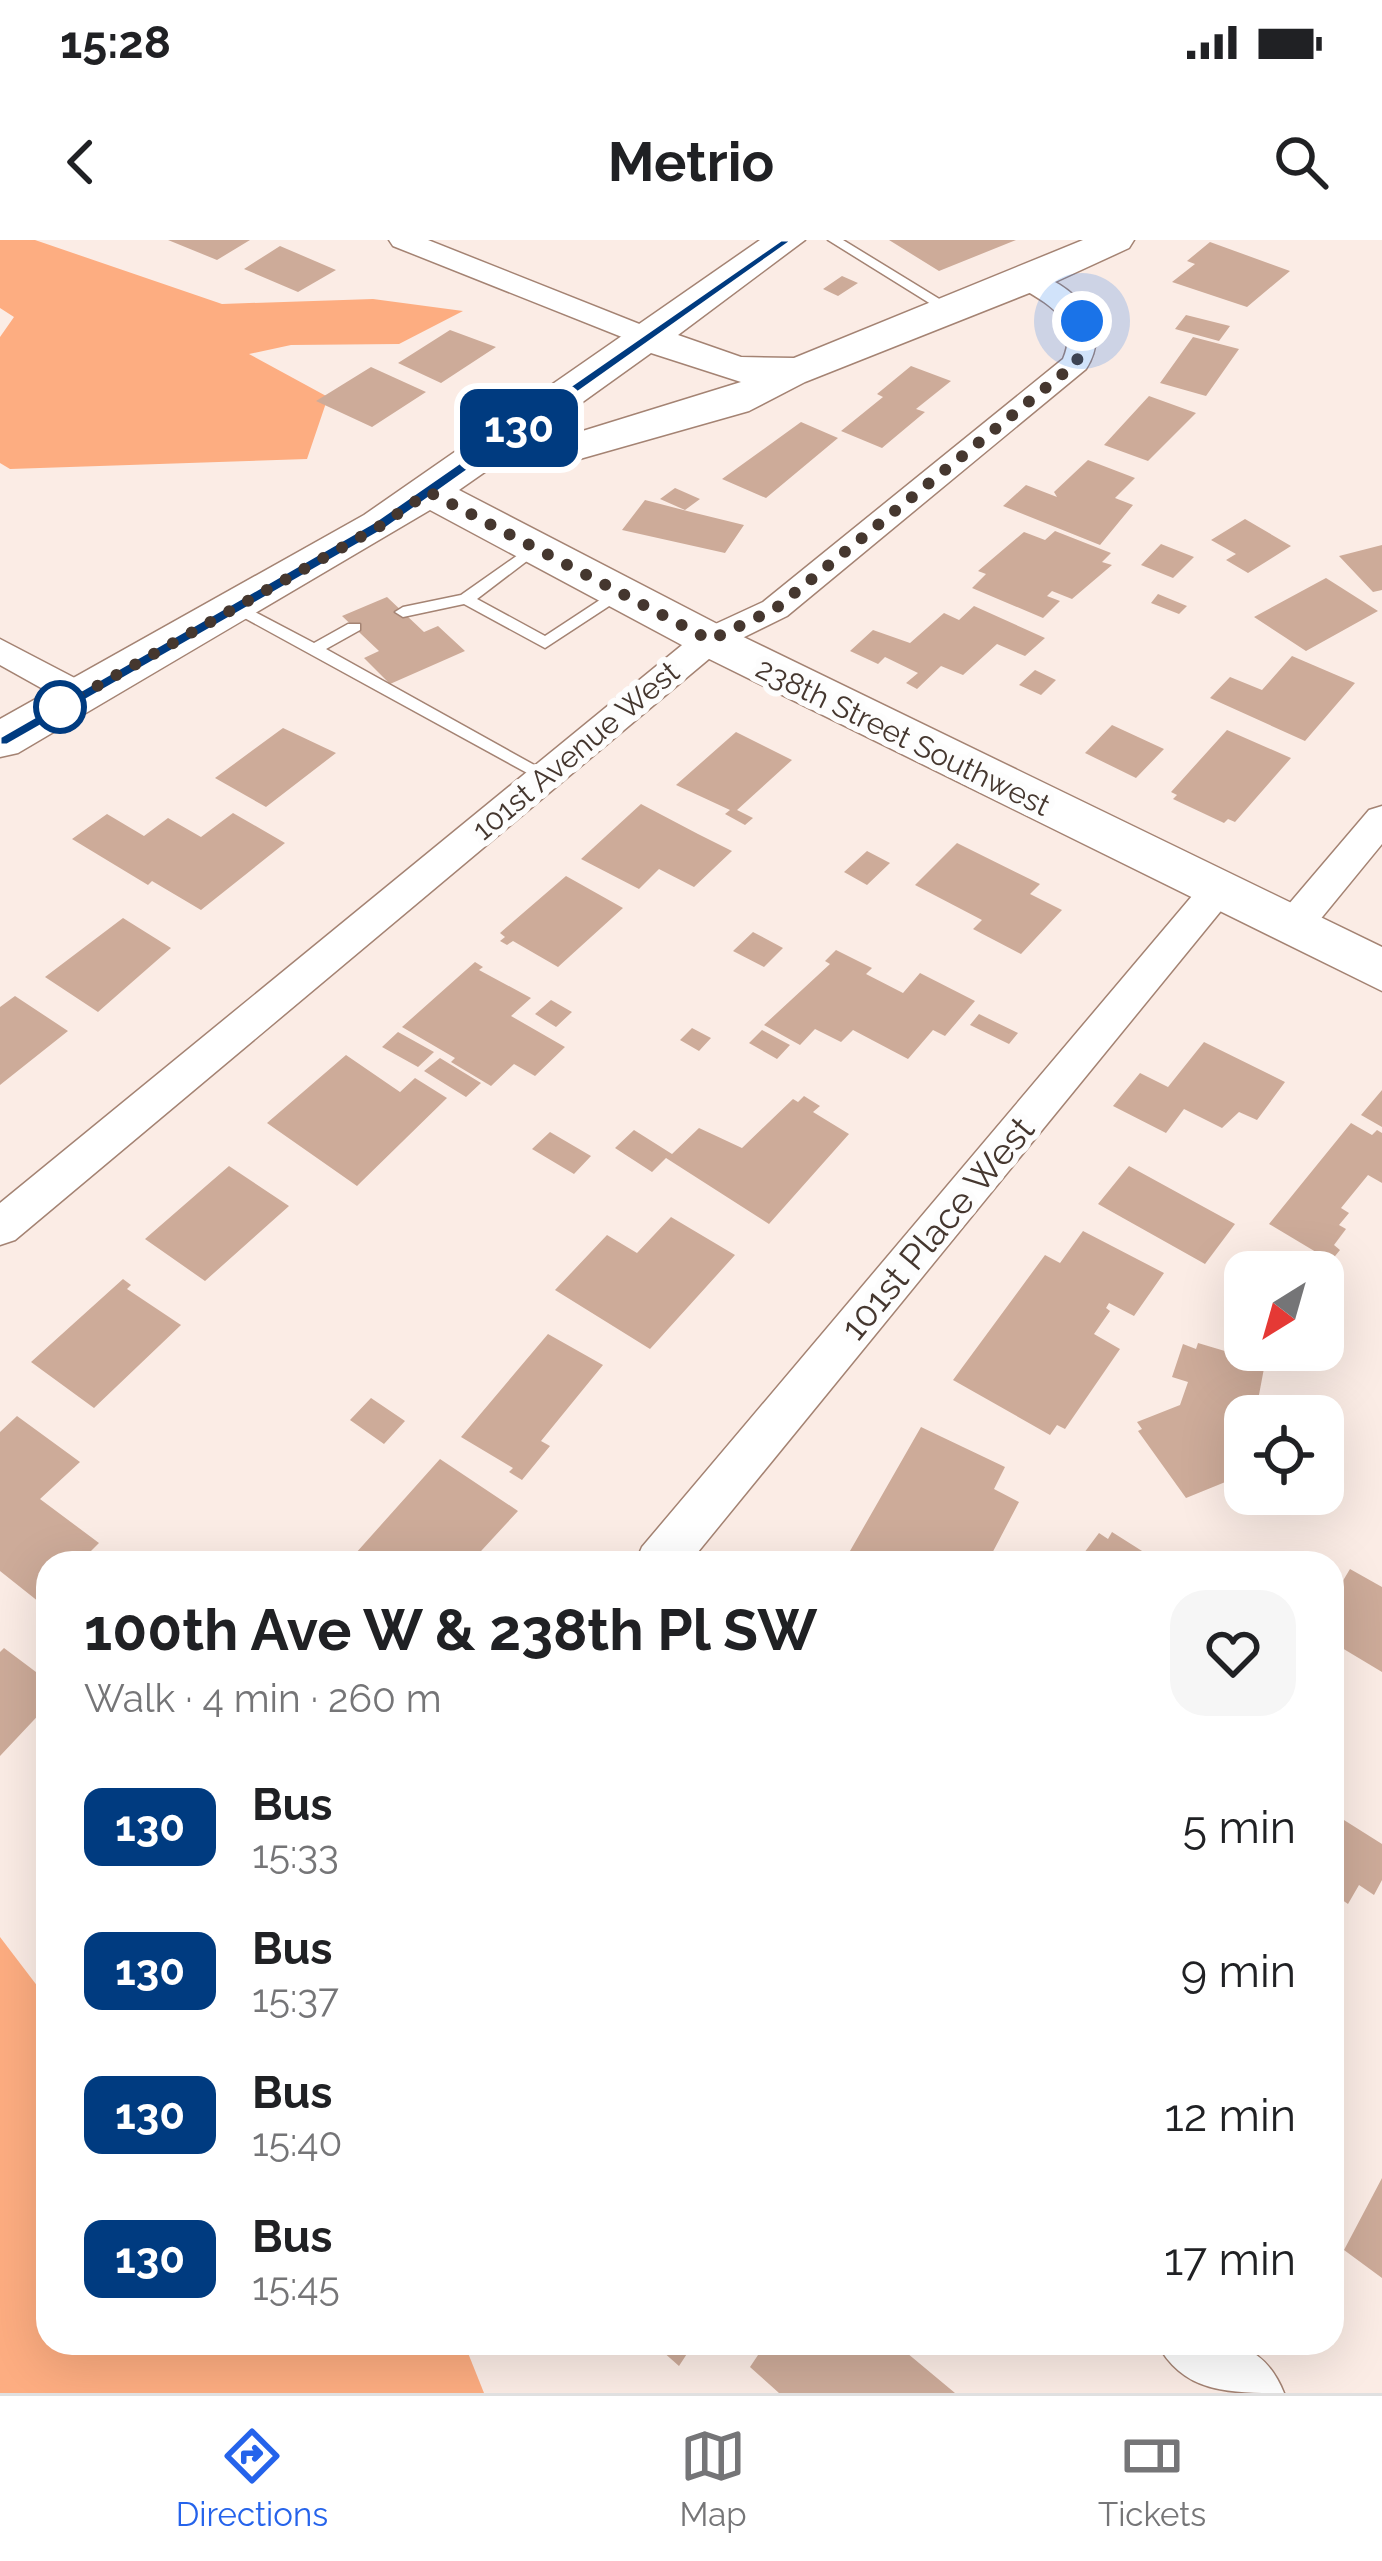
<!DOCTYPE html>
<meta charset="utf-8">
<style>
body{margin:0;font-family:Raleway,sans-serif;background:#f6f6f6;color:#202124;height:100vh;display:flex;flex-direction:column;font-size:45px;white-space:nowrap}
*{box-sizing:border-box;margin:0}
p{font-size:39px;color:#757577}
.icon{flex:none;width:66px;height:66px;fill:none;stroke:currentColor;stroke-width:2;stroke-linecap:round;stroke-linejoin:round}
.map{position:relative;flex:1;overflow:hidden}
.details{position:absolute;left:36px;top:1311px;width:1308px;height:804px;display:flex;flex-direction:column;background:#fff;border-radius:36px;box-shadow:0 12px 48px #0002}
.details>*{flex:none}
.badge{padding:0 24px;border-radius:18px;font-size:42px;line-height:78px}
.needle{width:78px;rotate:217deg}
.fabs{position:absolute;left:1224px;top:1011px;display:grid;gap:24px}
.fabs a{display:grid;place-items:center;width:120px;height:120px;border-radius:24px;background:#fff;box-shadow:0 12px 48px #0002;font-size:60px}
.you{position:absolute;width:60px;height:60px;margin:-30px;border:9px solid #fff;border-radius:50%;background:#1a73e8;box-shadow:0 0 0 18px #1a73e833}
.map>.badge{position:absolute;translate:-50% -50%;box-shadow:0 0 0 6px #fff}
.round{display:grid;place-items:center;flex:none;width:126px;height:126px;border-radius:36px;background:#f6f6f6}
.headline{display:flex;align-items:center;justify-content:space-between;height:204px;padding:0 48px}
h1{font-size:57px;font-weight:700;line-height:90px}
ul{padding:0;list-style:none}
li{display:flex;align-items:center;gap:36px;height:144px;padding:0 48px}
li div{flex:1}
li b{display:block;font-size:45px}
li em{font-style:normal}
li .badge{min-width:132px;font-weight:700;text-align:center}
.status{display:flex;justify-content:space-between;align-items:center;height:84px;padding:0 60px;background:#fff;direction:ltr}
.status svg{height:33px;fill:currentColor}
header{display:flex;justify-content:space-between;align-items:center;height:156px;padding:0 48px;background:#fff;font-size:54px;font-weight:700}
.dock{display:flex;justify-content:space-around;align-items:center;height:168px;border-top:3px solid #e0e0e0;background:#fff;font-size:33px;color:#757577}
.dock a{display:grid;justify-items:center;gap:6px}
.dock .active{color:#2563eb}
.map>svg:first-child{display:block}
</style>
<div class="status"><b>15:28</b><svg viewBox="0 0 49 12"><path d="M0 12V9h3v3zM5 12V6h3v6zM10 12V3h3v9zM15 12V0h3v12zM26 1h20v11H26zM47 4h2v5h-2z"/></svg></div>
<header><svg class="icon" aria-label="back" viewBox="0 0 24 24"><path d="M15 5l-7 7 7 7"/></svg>Metrio<svg class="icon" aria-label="search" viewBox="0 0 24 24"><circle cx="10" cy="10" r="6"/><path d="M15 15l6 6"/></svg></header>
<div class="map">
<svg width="1382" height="2153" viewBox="0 0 1382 2153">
<rect width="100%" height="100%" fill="#fbece5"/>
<path fill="#fdad81" d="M0,0H35L222,64L373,59L463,71L399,104L291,105L249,114L328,157L307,219L10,229L0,223V97L14,77L0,68Z
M0,1697L48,1760V2103H464L484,2153H0Z"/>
<path fill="#cdab99" d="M168,0H250L217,20Z
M889,0H1016L939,31Z
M1210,2L1290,31L1247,67L1172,42L1195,24L1187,21Z
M280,6L336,30L298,52L244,29Z
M842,36L858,43L838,56L823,49Z
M1186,75L1230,86L1219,101L1175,89Z
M450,90L496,107L441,143L398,123Z
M1193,97L1239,109L1206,156L1160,143Z
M911,126L951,141L916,169L925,172L882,208L841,191L883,157L877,154Z
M371,127L426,152L372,187L316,161Z
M1149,156L1196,173L1148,221L1104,205Z
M801,182L838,198L766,258L722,239Z
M1088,220L1135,238L1115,258L1133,265L1100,305L1003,266L1026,245L1057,257L1054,252Z
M675,248L700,259L685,270L660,259Z
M645,260L691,272L744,285L725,313L622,290Z
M1245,279L1291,306L1248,333L1226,320L1236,314L1211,300Z
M1055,291L1111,313L1102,322L1112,325L1072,359L1052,351L1047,356L1060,361L1043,378L972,348L986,334L978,331L1024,292L1045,300Z
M1161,304L1194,317L1173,338L1141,325Z
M1382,305V350L1373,352L1339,316Z
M1326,338L1378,371L1306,411L1254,377Z
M1158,354L1187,366L1179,374L1151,363Z
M387,357L424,392L438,386L465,411L390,444L364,418L379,411L342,376Z
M974,366L1045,398L1025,416L997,404L963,435L941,426L917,449L906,443L918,433L885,417L878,424L850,411L873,390L910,403L944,373L959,380Z
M1292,416L1355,443L1305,501L1210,458L1230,437L1262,450Z
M1035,430L1056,440L1041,455L1019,445Z
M1112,485L1164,509L1136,538L1085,513Z
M283,488L336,513L266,567L215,538Z
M1227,490L1291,518L1235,582L1228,579L1224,583L1173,559L1177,555L1171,552Z
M736,492L792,520L737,570L753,578L745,585L725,574L730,570L676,545Z
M641,564L698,594L732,611L694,647L659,629L639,649L581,619Z
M233,573L285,603L201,670L152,641L148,645L72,599L107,574L144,596L168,578L201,597Z
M957,603L1040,644L1030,654L1062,670L1021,714L973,689L982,680L915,645Z
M867,611L890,623L867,645L844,632Z
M566,636L623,668L558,727L513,701L507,705L500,701L505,697L500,693Z
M123,678L171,708L98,772L45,737Z
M753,692L783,708L764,727L733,711Z
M836,710L872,728L866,734L903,753L920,733L975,761L945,796L933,790L908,819L853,790L841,802L815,789L800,805L764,785L830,724L825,721Z
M475,722L483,727L479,730L531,758L511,776L565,807L535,836L514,824L491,846L451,822L455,818L402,787Z
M15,756L68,791L0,845V767Z
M551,760L572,772L556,787L535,774Z
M979,774L1018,793L1009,804L970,785Z
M692,788L711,798L699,811L680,800Z
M762,790L790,805L777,819L749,803Z
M398,792L434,812L418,827L382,807Z
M1204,802L1285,842L1257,880L1239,872L1222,888L1184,869L1166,893L1113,866L1140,833L1168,847Z
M346,815L400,852L415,838L447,858L357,946L267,883Z
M440,818L481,843L466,857L424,831Z
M1382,850V887L1361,875Z
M804,856L820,866L813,872L849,894L769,984L666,918L652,932L615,908L634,890L672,914L699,888L742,908L793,859L798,862Z
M1351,883L1372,895L1377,890L1382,893V943L1368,935L1341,968L1349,973L1339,985L1346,989L1334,1005L1340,1010L1331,1021L1269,984Z
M550,892L591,916L574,934L532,909Z
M229,926L289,966L205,1041L145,999Z
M1129,926L1235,984L1205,1024L1098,964Z
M671,977L735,1015L650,1109L555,1050L607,995L637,1013Z
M1083,991L1164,1033L1134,1076L1109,1063L1106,1068L1110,1071L1094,1094L1120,1109L1065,1189L1057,1185L1050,1195L953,1140L1045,1015L1060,1023Z
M123,1039L131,1045L127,1049L181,1085L94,1168L31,1122Z
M548,1094L603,1125L541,1201L550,1206L522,1240L509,1232L513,1228L461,1197Z
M1198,1103L1265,1123L1255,1176H1245V1234L1186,1258L1138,1191L1142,1189L1137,1182L1180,1165L1188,1142L1172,1137L1183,1104L1196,1109Z
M371,1158L405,1181L384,1204L350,1180Z
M17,1176L80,1222L40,1259L99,1303L79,1323H48V1353L39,1362L0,1331V1192Z
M921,1187L1005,1227L994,1249L1019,1262L987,1323H874L850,1311Z
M440,1219L518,1271L470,1323H347Z
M1112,1292L1161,1323H1099L1084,1313L1099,1293L1108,1299Z
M1350,1329L1382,1347V1432L1332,1402V1359Z
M4,1408L48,1441V1465L0,1516V1412Z
M1336,1575L1382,1604V1640L1374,1655L1359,1645L1348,1664L1332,1653V1582Z
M1382,1938V2038L1344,2010Z
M653,2103H694L679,2126Z
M766,2103H895L955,2153H779L750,2127Z"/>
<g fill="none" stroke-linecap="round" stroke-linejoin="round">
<defs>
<path id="lane" d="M828,0H843L959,71L947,74Z
M535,303L540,305V311L477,359L545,396L615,350L621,348L629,353L545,408L464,364L403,377L395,372L403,367L461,355Z
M236,362L314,403L348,384H360V390L326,409L554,536L546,542L540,540L230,370L228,367Z"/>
<path id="street" d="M389,0H428L657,91L662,97L657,103H637L393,6Z
M1028,31C1073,43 1115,84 1086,129L787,376L722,408L15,1000L0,1005V963L698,392L763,362L1063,119C1080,79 1048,64 1018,46L1014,40L1018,34Z
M0,399L92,447L98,455L92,463H68L0,425Z
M1382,566V604L1305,698L1291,702L1277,698L1272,688L1277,678L1369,570Z
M1216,639L1229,643L1235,652L1229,661L689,1323H635L642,1307L1203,643Z
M1157,2103C1213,2103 1259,2091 1284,2153C1228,2153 1183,2153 1157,2103Z"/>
<path id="secondary" d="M760,0H805L678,95L741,117L794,118L1083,0H1134L1129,8L1042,48L805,142L749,171L562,224L492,227L459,250L727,389L1382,707V751L693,411L430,270L18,513L0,517V479L364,275ZM651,113L741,142L560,198L531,199Z"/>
</defs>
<use href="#lane" stroke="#a48373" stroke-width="3"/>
<use href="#street" stroke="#a48373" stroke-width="3"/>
<use href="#secondary" stroke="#a48373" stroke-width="3"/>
<use href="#lane" fill="#fff" fill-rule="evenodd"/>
<use href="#street" fill="#fff" fill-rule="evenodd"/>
<use href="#secondary" fill="#fff" fill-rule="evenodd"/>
</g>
<path fill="#003b80" stroke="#fff" stroke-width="3" d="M781,0H793L385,289L7,505H0V497L374,282Z"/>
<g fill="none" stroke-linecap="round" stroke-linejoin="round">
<path stroke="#45372f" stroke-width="12" stroke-dasharray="0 21.6" d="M60,467L380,286L429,252L710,400L775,369L1076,123L1086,96L1082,81"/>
</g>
<circle fill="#fff" stroke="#003b80" stroke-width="6" cx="60" cy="467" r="24"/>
<g text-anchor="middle" stroke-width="12" stroke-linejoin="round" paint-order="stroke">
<g font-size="30" fill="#45372f" stroke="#fdfdfd">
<text transform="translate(903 497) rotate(26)" y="10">238th Street Southwest</text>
<text transform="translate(576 511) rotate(-40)" y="10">101st Avenue West</text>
</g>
<g font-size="36" fill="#45372f" stroke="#fdfdfd">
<text transform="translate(937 988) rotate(-50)" y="13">101st Place West</text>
</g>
</g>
</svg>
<div class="fabs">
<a><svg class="needle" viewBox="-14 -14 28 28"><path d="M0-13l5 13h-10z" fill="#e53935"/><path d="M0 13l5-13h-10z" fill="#757577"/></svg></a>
<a><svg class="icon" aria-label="locate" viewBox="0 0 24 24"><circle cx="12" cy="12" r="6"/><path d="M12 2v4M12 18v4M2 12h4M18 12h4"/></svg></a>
</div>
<div class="you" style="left:1082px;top:81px"></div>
<b class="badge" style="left:519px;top:188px;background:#003b80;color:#fff">130</b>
<section class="details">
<div class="headline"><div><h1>100th Ave W &amp; 238th Pl SW</h1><p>Walk · 4 min · 260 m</p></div><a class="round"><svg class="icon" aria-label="heart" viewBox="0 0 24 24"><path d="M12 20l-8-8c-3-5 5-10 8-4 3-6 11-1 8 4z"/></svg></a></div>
<ul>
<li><span class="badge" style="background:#003b80;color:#fff">130</span><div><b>Bus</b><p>15:33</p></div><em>5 min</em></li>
<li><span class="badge" style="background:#003b80;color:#fff">130</span><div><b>Bus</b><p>15:37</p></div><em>9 min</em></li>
<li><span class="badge" style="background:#003b80;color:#fff">130</span><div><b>Bus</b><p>15:40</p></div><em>12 min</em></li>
<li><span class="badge" style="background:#003b80;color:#fff">130</span><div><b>Bus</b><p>15:45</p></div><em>17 min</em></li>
</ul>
</section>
</div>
<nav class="dock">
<a class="active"><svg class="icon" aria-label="directions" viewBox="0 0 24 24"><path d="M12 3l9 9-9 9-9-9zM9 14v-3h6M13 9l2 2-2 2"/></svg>Directions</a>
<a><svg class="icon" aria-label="map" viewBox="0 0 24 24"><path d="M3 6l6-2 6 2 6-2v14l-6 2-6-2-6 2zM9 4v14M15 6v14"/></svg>Map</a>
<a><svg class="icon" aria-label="tickets" viewBox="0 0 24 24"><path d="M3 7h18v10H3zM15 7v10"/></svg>Tickets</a>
</nav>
